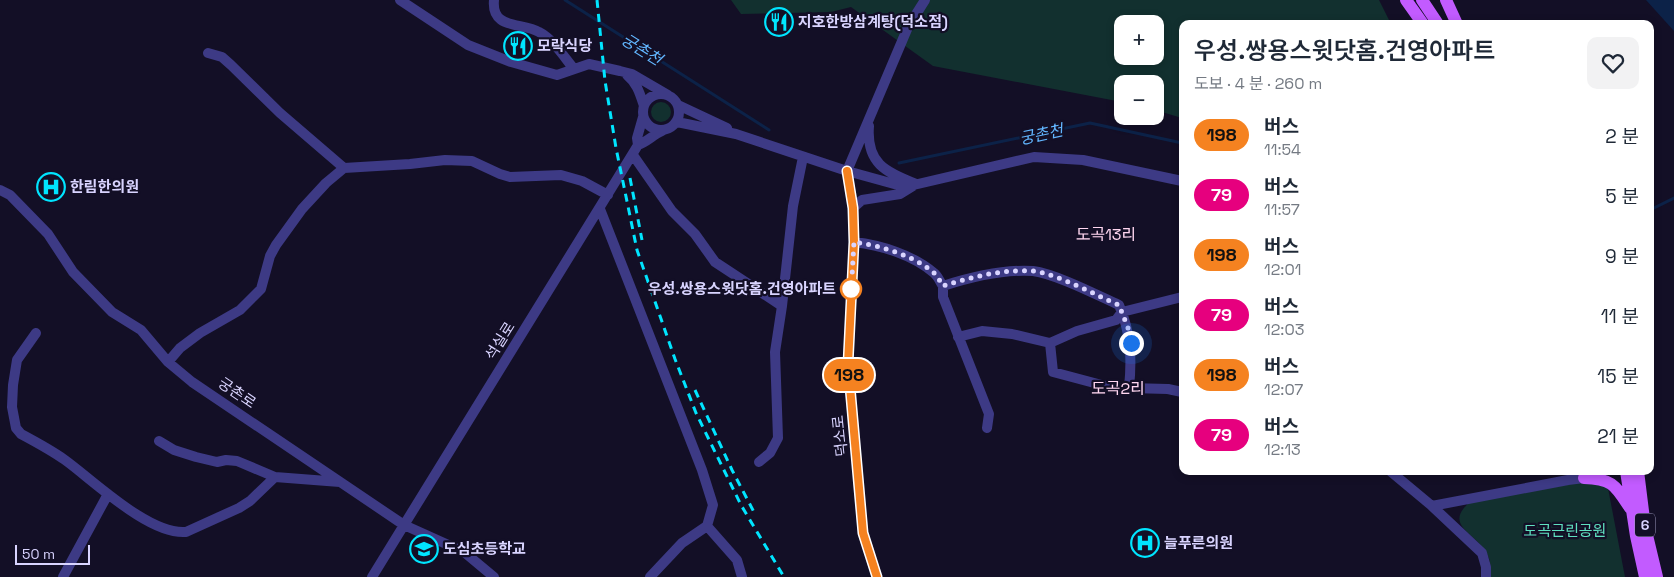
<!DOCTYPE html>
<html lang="ko">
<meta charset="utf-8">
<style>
body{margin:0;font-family:"Space Grotesk","Noto Sans KR",sans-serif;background:#f2f2f3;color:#1f2937;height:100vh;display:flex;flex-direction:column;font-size:19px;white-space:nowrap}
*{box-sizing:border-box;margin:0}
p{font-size:16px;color:#747a83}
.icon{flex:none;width:28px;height:28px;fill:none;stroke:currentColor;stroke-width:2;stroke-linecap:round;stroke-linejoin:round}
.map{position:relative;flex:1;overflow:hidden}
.panel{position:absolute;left:1179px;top:20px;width:475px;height:455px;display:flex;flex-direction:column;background:#fff;border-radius:10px;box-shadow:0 2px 8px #0003}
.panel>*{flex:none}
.badge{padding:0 10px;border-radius:16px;font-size:18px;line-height:32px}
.controls{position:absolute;left:1114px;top:15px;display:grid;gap:10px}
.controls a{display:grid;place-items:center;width:50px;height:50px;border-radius:10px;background:#fff;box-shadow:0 2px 8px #0003;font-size:25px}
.scale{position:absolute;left:15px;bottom:12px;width:75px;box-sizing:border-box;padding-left:5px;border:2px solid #d9d4ff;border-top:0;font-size:14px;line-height:18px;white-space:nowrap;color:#d9d4ff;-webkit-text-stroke:4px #130f26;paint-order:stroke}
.you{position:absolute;width:25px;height:25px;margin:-12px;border:4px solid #fff;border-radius:50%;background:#1a73e8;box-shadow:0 0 0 8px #1a73e833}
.map>.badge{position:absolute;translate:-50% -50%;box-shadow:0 0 0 2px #fff}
.round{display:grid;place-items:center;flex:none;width:52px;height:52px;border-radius:10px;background:#f2f2f3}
.head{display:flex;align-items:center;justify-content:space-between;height:85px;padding:0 15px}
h1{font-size:24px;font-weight:600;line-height:38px}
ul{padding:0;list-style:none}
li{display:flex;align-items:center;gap:15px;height:60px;padding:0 15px}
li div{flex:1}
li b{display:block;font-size:19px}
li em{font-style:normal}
li .badge{min-width:55px;font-weight:700;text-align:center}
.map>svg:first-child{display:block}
</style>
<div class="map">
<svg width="1674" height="577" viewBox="0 0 1674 577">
<rect width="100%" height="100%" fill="#130f26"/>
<path fill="#12302f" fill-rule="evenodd" d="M731,0H1379L1391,24H1182V118L1155,110V84H1122V102L933,66L851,7L831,12L741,14ZM1122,24H1155V56H1122Z
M651 112a10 10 0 1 1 20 0a10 10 0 1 1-20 0Z
M1594,480L1607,483L1625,577H1490C1491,567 1491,559 1485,551C1475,533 1443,525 1470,502Z"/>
<path fill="#0c2248" d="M1646,0H1674V31Z"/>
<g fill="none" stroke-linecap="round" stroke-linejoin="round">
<path stroke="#0c2248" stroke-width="3" d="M565,0L769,130
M899,163L1090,123L1182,143
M1650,210L1674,198"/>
<path stroke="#3d3a85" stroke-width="10" d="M400,0L468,45L511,62L557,75L589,64L620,71L632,74L668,95
M494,0C491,30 522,22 539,32C553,39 564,57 574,69
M208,53L222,57L231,65L280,113L344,168
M627,75C637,83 640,94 644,106
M643 112a18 18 0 1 1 36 0a18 18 0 1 1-36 0Z
M678,105L727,128
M677,122L736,134L847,171L905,187L1034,157L1083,160L1182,181
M869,126C866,163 885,172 916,184
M638,145L637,138L643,117
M633,155L672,211L695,234L715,262L782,306L775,352L778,438L770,453L759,462
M847,171L853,208L854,242L848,364L863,533L877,577
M847,171L908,27L925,0
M0,190L10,195L48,234L73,272L112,312L141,330L168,362L192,382L404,525L464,552L494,577
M853,208L862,200L900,194L913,186
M600,209L702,470L713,505L707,526L682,543L650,577
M854,242C881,245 913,255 934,273C938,276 940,282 943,286C971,277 1003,269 1033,271C1056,274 1097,295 1119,305C1131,333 1132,358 1129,388H1113L1053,372L1050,343
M943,286V297L989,414L987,428
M782,306L793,206L803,157
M36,333L17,360L13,385L12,407L16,428L21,434C36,442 51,450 65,460C94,481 149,535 186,532L239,508L250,501L275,477
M958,337L982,331L1012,334L1050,343L1077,331L1116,320L1122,312L1182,297
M168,362L180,348L200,333L240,310L261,289L270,256L276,245L302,209L326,183L344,168L410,164L445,160L472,161L500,174L510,177L561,175L582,181L608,195
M1129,388L1168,389L1182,392
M159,441L174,450L196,457L217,462L226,460L237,461L275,477L340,482
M1390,471L1432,506L1482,553L1486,567V577
M1432,506L1568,480L1584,478L1583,471
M707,526L737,560L742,577
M63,577L108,494
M372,577L638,145C647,142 653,135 662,131"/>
<path stroke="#c25bff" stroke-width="12" d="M1406,0L1423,24
M1422,0L1438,24
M1446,0L1457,24
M1626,471L1636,536L1645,577
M1638,471L1645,527L1657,577
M1584,478C1613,479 1615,485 1630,508"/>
<path stroke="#00e5ff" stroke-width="3" stroke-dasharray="8 6" stroke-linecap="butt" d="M597,0L605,81L616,148L637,250L675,359L696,413L741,505L784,577
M630,178L642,240
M695,390L732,470L756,516"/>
</g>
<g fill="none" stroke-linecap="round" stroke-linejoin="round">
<defs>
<path id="line" d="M847,171L853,208L854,242L848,364L863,533L877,577"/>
</defs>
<use href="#line" stroke="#fff" stroke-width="11"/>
<use href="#line" stroke="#f58220" stroke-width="8"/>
<path stroke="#d9d4ff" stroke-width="5" stroke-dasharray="0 9" d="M851,289V294L854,242C881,246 913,255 934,273C938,276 940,282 943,286C971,277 1003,269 1033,271C1058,274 1095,295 1119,305L1128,328L1131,343"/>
</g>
<defs>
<symbol id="restaurant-ring" viewBox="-11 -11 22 22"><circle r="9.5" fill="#130f26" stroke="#00e5ff" stroke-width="1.5"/><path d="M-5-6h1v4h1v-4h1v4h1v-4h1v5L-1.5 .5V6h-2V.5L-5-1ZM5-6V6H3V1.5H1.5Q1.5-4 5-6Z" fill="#00e5ff"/></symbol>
<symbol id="hospital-ring" viewBox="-11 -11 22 22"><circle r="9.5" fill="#130f26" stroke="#00e5ff" stroke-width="1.5"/><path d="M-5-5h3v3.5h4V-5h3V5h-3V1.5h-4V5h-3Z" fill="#00e5ff"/></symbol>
<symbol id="school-ring" viewBox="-11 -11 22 22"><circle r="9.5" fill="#130f26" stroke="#00e5ff" stroke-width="1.5"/><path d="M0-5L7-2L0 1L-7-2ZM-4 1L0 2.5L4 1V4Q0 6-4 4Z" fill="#00e5ff"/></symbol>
</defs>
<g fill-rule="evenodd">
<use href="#restaurant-ring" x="763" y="6" width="32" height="32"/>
<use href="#restaurant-ring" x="502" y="30" width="32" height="32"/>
<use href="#hospital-ring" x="35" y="171" width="32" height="32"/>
<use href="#hospital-ring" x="1129" y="527" width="32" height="32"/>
<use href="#school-ring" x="408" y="533" width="32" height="32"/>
</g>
<circle fill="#fff" stroke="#f58220" stroke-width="2.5" cx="851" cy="289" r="10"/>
<g text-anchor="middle" stroke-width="4.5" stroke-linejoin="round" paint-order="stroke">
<rect fill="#130f26" stroke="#9e99be" stroke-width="1" x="1635" y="513.5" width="20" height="23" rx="4"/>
<g font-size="14" font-weight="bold" fill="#d9d4ff">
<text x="1645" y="530">6</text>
</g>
<g font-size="15" font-weight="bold" fill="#d9d4ff" stroke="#130f26" text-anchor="start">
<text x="798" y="27">지호한방삼계탕(덕소점)</text>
<text x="537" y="51">모락식당</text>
<text x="70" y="192">한림한의원</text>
<text x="1164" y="548">늘푸른의원</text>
<text x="443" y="554">도심초등학교</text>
</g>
<g font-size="15" font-weight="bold" fill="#d9d4ff" stroke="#130f26" text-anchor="end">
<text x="836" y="294">우성.쌍용스윗닷홈.건영아파트</text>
</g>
<g font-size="15" fill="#d9d4ff" stroke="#130f26">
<text transform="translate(500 341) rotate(-58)" y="5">석실로</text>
<text transform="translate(237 393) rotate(34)" y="5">궁촌로</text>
<text transform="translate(840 436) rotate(-96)" y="5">덕소로</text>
</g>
<g font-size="15" fill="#5fe0c0" stroke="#130f26">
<text x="1565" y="536">도곡근린공원</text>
</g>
<g font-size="16" font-style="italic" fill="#62b6ff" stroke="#130f26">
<text transform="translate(642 49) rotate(32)" y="6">궁촌천</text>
<text transform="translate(1041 134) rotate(-12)" y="6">궁촌천</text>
</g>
<g font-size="16" fill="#ffd6f0" stroke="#130f26">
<text x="1106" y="240">도곡13리</text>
<text x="1118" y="394">도곡2리</text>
</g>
</g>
</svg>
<div class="controls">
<a>+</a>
<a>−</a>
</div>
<div class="scale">50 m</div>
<div class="you" style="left:1131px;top:343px"></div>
<b class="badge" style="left:849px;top:375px;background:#f58220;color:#111">198</b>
<section class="panel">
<div class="head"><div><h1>우성.쌍용스윗닷홈.건영아파트</h1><p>도보 · 4 분 · 260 m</p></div><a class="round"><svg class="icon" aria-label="heart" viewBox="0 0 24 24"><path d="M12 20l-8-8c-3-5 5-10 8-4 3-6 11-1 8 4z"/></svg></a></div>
<ul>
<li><span class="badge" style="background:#f58220;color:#111">198</span><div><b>버스</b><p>11:54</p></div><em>2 분</em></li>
<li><span class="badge" style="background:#e6007e;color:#fff">79</span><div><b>버스</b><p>11:57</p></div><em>5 분</em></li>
<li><span class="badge" style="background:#f58220;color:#111">198</span><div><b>버스</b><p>12:01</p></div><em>9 분</em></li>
<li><span class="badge" style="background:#e6007e;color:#fff">79</span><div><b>버스</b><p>12:03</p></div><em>11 분</em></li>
<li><span class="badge" style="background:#f58220;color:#111">198</span><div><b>버스</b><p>12:07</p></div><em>15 분</em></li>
<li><span class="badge" style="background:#e6007e;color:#fff">79</span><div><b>버스</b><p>12:13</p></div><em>21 분</em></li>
</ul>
</section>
</div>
